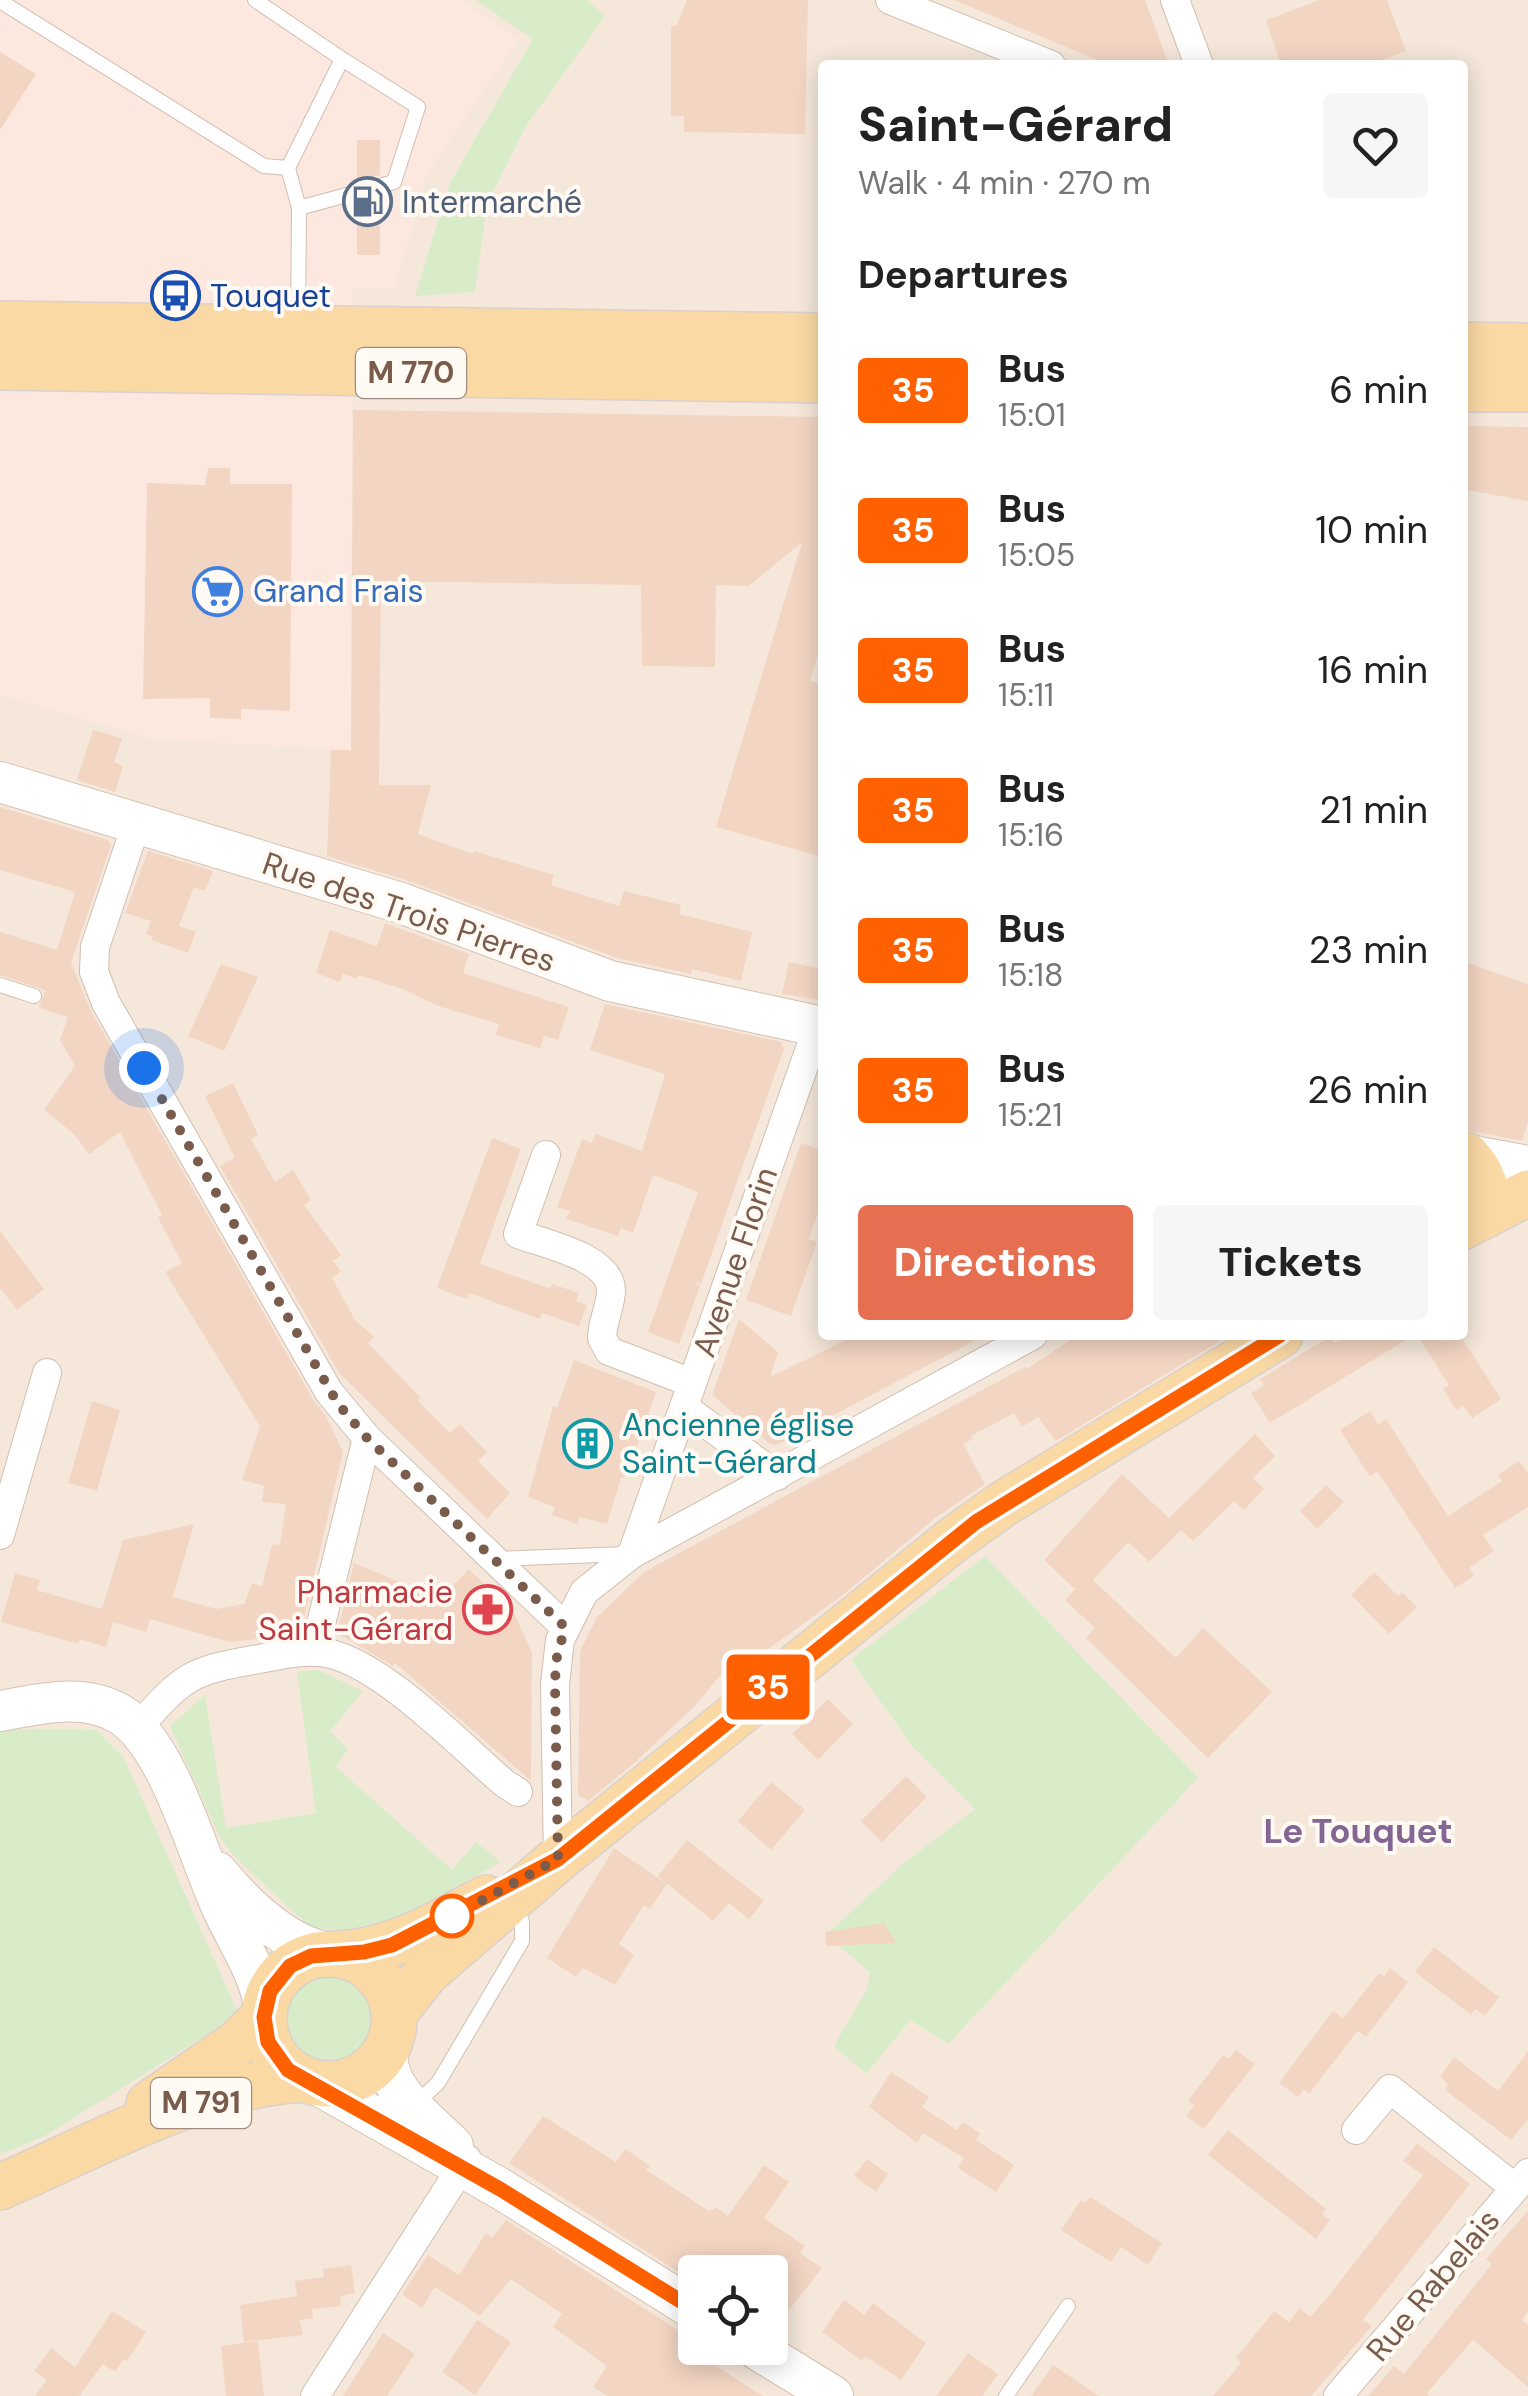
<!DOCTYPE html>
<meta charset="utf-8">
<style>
body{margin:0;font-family:"DM Sans",sans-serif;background:#f6f6f6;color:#222;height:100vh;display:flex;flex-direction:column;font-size:38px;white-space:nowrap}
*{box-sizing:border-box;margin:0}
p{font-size:32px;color:#767676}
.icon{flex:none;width:55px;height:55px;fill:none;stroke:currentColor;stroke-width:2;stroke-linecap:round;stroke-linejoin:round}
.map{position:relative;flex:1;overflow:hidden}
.drawer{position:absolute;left:818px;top:60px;width:650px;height:1280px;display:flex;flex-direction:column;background:#fff;border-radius:10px;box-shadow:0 5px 25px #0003}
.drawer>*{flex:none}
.badge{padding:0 20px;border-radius:8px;font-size:35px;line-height:65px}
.controls{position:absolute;left:678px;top:2255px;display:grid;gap:20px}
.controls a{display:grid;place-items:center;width:110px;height:110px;border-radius:10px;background:#fff;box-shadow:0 5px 25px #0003;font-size:50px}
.you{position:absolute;width:50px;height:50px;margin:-25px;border:8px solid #fff;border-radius:50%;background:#1a73e8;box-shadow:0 0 0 15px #1a73e833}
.map>.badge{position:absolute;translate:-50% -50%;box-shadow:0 0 0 5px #fff}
h2{padding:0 40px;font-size:38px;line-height:90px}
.round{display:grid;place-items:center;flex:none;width:105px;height:105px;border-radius:10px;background:#f6f6f6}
.head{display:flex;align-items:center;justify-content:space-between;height:170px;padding:0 40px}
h1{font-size:48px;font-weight:800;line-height:75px}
.cta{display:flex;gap:20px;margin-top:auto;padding:20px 40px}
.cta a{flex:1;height:115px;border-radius:10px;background:#e76f51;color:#fff;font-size:40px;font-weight:800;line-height:115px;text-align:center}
.cta a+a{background:#f6f6f6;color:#222}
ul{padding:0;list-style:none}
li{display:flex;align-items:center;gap:30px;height:140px;padding:0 40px}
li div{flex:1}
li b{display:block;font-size:38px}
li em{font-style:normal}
li .badge{min-width:110px;font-weight:700;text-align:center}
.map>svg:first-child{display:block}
</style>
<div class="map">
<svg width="1528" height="2396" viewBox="0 0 1528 2396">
<rect width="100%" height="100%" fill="#fdf6ec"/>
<path fill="#f5e8da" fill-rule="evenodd" d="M0,0H1528V2396H0ZM822,65H1462V1335H822ZM695,2272H770V2348H695Z"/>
<path fill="#fde8e0" d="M0,0H461L519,39L427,174L395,288H352L351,750L153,739L0,695Z"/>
<path fill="#d8ecc9" d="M476,0H587L605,16L526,126L487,204L475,292L415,296L450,183L533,39Z
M985,1556L1198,1778L948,2044L910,2020L866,2074L834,2046L867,1989L870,1972L826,1935L904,1863L975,1809L914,1748L851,1660Z
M318,1670L363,1691L330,1731L348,1749L336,1767L452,1870L476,1842L501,1862L375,1932L311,1928L236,1858L221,1840L170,1726L205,1695L226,1828L316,1813L297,1672Z
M32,1729L96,1730L123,1756L239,2015L41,2138L0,2154V1730Z
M283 2019a47 47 0 1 1 94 0a47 47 0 1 1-94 0Z"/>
<path fill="#f3d5c3" d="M687,0H808L805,134L684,132V116H671V26H676Z
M954,0H1145L1169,65H1109Z
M1320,0H1387L1406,51L1369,65H1281L1266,20Z
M0,52L36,74L0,130Z
M357,140H380V175L357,181Z
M380,197V255H357V203Z
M353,410L822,417V640L810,681L822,685V857L716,827L802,542L749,586L716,585L715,667L642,666L641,585L381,581L379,785H431L418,834L473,854L474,851L554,875L551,885L619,906L624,891L681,905L679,914L752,932L741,981L692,969L691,974L617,958L409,881L327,856L331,750H351Z
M1462,426L1528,427V501L1462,489Z
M208,468H230V484H292L290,711L241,709V719L210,718V698L143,699L147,483L205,485Z
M93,730L122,738L114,762L123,766L115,792L77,780Z
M0,807L108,840L111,845L71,963L91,1011L314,1401L326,1416L343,1452L300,1635L229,1642L150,1619L146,1632L113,1622L106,1647L80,1639L78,1644L1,1622L15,1573L40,1580L37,1590L102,1609L123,1540L194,1524L173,1597L216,1609L244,1604L252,1583L262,1587L272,1544L280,1545L286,1504L262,1502L264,1486L242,1480L260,1426L165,1272L182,1263L158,1218L162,1215L120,1132L89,1154L74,1134L44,1110L75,1066L60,1040L68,1017L39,1008L45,990L0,975V932L57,950L75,892L0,870Z
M148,851L213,871L205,891L194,887L179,926L196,932L188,953L152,940L153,937L146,934L151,921L125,913Z
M385,923L469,954L463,973L569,1007L558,1040L544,1036L540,1048L496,1035L499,1024L441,1007L400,988L359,975L357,979L343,974L340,982L316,973L330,930L377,946Z
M1462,961L1528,984V1122L1522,1141L1462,1129Z
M789,962L822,969V1000L782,994Z
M221,964L258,977L224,1051L188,1036Z
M605,1004L781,1042L784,1049L701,1284L694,1281L700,1286L679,1344L648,1332L698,1192L653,1175L633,1233L621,1228L618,1236L566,1219L570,1211L557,1207L582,1139L592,1143L596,1134L642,1151L665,1074L590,1050Z
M233,1083L258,1135L251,1139L275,1182L293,1170L311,1200L304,1205L341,1255L333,1261L341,1271L332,1278L355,1320L374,1337L368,1343L421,1398L418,1401L450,1433L460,1424L487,1452L478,1461L510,1493L487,1519L339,1373L220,1166L235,1158L205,1096Z
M492,1138L521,1149L480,1264L551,1289L552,1284L579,1293L576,1301L587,1305L579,1326L542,1313L540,1319L469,1293L467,1299L437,1288Z
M801,1143L822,1150V1201L809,1239L817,1242L791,1316L746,1300Z
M0,1231L44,1289L17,1310L0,1288Z
M739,1319L778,1352L770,1377L856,1335H985L777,1445L770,1444L712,1395Z
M1078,1335H1230L1056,1441L1038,1417L1022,1427L1014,1413L971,1436L973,1439L963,1444L985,1484L935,1518L843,1595L767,1650L727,1677L722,1673L694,1707L632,1765L588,1801L578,1795L580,1651L597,1617L644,1572L1025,1367L1027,1369Z
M1349,1335H1414L1270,1423L1251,1393L1264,1386L1260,1379L1331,1336L1335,1343Z
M1417,1335H1460L1501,1399L1472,1418L1464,1406L1456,1410L1443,1389L1449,1385Z
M574,1360L656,1392L627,1475L621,1478L607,1524L580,1517L577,1524L552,1515L555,1507L528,1497L553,1406L557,1408Z
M92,1401L120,1410L97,1491L68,1483Z
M1370,1411L1378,1424L1386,1419L1448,1516L1502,1481L1498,1475L1519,1461L1528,1473V1507L1483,1535L1494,1551L1469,1568L1474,1576L1455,1588L1377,1471L1370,1477L1340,1430Z
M1255,1434L1275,1456L1253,1478L1264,1489L1244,1510L1234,1501L1193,1541L1181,1530L1149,1562L1128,1542L1093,1580L1176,1658L1203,1628L1272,1692L1208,1758L1086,1638L1095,1628L1065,1600L1075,1589L1044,1560L1122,1474L1169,1518Z
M1326,1485L1344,1502L1317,1529L1300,1511Z
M354,1563L440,1599L469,1569L515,1615L532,1653L531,1781L395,1663L393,1666L337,1633Z
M1374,1572L1398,1596L1402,1592L1417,1607L1389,1634L1351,1595Z
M828,1699L853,1724L818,1760L792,1734Z
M906,1776L927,1797L882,1842L861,1821Z
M771,1782L805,1810L771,1850L738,1821Z
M687,1840L764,1901L749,1919L729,1903L713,1921L658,1876Z
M614,1848L667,1884L650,1909L644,1905L619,1944L634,1955L615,1985L583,1968L576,1977L547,1958Z
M884,1923L896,1943L826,1946L825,1932Z
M1434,1947L1499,1997L1485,2016L1475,2009L1471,2015L1415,1972Z
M1390,1968L1408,1982L1366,2037L1343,2019L1379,1973L1384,1977Z
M1333,2011L1358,2030L1309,2094L1304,2089L1298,2097L1279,2083Z
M1236,2050L1255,2064L1204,2129L1186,2116L1194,2106L1188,2101L1223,2055L1228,2059Z
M1528,2051V2119L1511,2140L1445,2090L1448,2084L1440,2077L1454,2057L1498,2091Z
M891,2072L929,2097L922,2107L957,2130L963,2122L980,2133L976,2140L1014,2165L996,2192L958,2168L964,2158L923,2133L917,2143L869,2107Z
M543,2116L616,2162L625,2149L650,2166L646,2170L709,2211L716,2207L728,2216L764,2165L789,2182L764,2218L805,2246L800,2253L822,2268L785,2315L770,2304V2272H695L694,2282L509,2163Z
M1228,2130L1326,2209L1322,2214L1330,2220L1316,2239L1208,2155Z
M1417,2143L1470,2184L1363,2320L1372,2326L1311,2396H1213L1241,2363L1236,2358L1274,2311L1289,2322L1300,2308L1310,2317L1327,2298L1423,2175L1403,2161Z
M867,2159L888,2174L876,2192L854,2176Z
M1090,2197L1162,2243L1148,2265L1121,2247L1111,2262L1061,2230L1081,2200L1085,2203Z
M1528,2211V2311L1522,2320L1528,2325V2387L1473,2340L1427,2393L1430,2396H1368L1394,2366L1404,2374L1492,2264L1486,2259Z
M506,2220L695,2341V2348H704L720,2357L714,2365L763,2396H608L593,2387L607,2366L553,2327L562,2314L511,2279L480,2316L435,2287L422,2308L402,2294L428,2255L459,2275L486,2233L492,2238Z
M351,2265L355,2293L340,2296L341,2306L312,2309L313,2318L300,2320L303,2335L244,2342L240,2305L297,2296L295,2281L324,2277L323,2269Z
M844,2300L864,2315L873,2303L926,2343L901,2380L865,2356L862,2361L822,2332Z
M112,2311L146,2332L127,2361L124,2359L115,2372L103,2364L79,2396H35L47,2380L34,2371L51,2348L75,2367Z
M477,2320L511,2342L475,2395L442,2372Z
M383,2333L415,2354L387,2396H343Z
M258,2341L264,2396H226L221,2346Z
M968,2353L998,2374L982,2396H936Z
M1053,2365L1099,2396H1031Z"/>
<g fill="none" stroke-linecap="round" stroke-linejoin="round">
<defs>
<path id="lane" d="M255,0L342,59L288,168L299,208L298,324
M0,1L264,166L288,168
M299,208L394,182L418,107L342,59
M0,985L34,996
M498,1559L626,1554
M414,2097L425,2095L438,2083L522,1941V1922L514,1903
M1006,2396L1068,2306"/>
<path id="street" d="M890,0L1051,65
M1175,0L1199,65
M137,822L95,947L94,972L106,1003L329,1392L367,1438L565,1627
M546,1155L518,1234C545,1244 610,1257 611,1290C611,1306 602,1322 602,1338L609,1351L692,1383
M684,1407L777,1476
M0,1535L47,1373
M632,1554L818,1026
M314,1652L367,1438
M138,1727C185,1675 189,1671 259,1659C281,1655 305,1649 327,1653C382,1664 460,1745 504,1783L518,1792
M558,1859L555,1684L560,1640L584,1592L632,1554L1033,1335
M1356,2130L1390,2089L1515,2188
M315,2396L467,2159
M1338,2396L1528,2173"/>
<path id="secondary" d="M0,782L401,903L610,981L822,1027
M1462,1154L1528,1166
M0,1711C39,1704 83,1692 120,1714C168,1744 196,1849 219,1901C234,1937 258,1968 264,2006
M217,1872C245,1906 283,1943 327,1953
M388,2047C381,2088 426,2119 453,2146
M313,2082L501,2189L695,2310
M755,2348L833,2396"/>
<path id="primary" d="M0,324L822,336
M1462,345L1528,346
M0,367L822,380
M1462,389H1528
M1466,1155C1484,1174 1488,1189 1486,1215
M1462,1227L1528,1193
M264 2019a65 65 0 1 1 130 0a65 65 0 1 1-130 0Z
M338,1954C393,1951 438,1924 486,1898
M394,2014L426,1973L558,1859L954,1539L1003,1504L1280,1335
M149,2104L236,2044L264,2017
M0,2187C91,2148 203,2084 303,2079"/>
</defs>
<use href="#lane" stroke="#d1beb0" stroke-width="16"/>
<use href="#street" stroke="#d1beb0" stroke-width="30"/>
<use href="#secondary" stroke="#d6c0b0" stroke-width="42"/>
<use href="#primary" stroke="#dad1cd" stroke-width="48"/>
<use href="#lane" stroke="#fff" stroke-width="14"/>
<use href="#street" stroke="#fff" stroke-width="28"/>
<use href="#secondary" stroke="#fff" stroke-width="40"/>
<use href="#primary" stroke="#fbd9a5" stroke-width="45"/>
</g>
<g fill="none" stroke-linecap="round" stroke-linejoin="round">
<defs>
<path id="line" d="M695,2310L500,2189L288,2070L268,2042L264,2017L270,1991L290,1966L311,1956L364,1952L392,1945L558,1859L976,1522L1280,1335"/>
</defs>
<use href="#line" stroke="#fff" stroke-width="22"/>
<use href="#line" stroke="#ff6000" stroke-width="15"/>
<path stroke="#7a5c4d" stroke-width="10" stroke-dasharray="0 18" d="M144,1068L338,1404L367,1438L565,1627L556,1661L555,1684L558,1859L446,1920L452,1916"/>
</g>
<defs>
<symbol id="fuel-ring" viewBox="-11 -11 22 22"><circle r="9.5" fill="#fffaf3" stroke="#5c6f8a" stroke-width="1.5"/><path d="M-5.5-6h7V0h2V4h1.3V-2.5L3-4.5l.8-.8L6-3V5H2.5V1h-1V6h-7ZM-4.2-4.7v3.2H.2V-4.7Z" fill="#5c6f8a"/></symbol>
<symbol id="bus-ring" viewBox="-11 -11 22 22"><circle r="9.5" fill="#fffaf3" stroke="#1a4fb4" stroke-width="1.5"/><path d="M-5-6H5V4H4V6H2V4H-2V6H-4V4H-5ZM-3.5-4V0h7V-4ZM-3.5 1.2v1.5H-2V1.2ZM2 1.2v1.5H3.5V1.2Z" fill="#1a4fb4"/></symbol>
<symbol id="supermarket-ring" viewBox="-11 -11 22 22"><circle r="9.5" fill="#fffaf3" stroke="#3f7fe0" stroke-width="1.5"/><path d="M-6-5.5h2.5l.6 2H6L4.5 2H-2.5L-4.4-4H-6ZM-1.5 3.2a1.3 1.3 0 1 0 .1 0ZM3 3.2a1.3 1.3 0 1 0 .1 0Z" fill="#3f7fe0"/></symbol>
<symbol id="building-ring" viewBox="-11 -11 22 22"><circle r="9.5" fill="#fffaf3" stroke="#0f9aa8" stroke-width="1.5"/><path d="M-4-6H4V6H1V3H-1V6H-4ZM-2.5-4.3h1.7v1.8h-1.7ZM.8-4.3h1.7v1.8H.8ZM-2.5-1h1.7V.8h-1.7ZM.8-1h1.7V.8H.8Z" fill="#0f9aa8"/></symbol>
<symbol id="pharmacy-ring" viewBox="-11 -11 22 22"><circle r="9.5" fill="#fffaf3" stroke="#e0444e" stroke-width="1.5"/><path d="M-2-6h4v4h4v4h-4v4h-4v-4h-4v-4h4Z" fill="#e0444e"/></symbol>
</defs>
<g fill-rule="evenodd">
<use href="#fuel-ring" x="340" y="174" width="55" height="55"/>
<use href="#bus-ring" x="148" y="268" width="55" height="55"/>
<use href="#supermarket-ring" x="190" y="564" width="55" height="55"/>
<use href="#building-ring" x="560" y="1416" width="55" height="55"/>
<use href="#pharmacy-ring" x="460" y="1582" width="55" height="55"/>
</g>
<circle fill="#fff" stroke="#ff6000" stroke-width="5" cx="452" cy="1916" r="20"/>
<g text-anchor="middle" stroke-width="8" stroke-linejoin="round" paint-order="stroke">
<g fill="#fffaf3" stroke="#a28b7f" stroke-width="2.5">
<rect x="356" y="348" width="110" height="50" rx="8"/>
<rect x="151" y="2078" width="100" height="50" rx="8"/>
</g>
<g font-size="30" font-weight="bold" fill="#7a5c4d">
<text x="411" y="383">M 770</text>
<text x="201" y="2113">M 791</text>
</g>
<g font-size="32" fill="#4e5e75" stroke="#fffaf3" text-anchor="start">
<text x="402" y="213">Intermarché</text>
</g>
<g font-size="32" fill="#164399" stroke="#fffaf3" text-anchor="start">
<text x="210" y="307">Touquet</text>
</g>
<g font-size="32" fill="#366cbe" stroke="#fffaf3" text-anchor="start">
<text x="253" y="602">Grand Frais</text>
</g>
<g font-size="32" fill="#7a5c4d" stroke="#fffaf3">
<text transform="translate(409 912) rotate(19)" y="11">Rue des Trois Pierres</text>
<text transform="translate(735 1262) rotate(-71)" y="11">Avenue Florin</text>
<text transform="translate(1433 2285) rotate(-50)" y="11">Rue Rabelais</text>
</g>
<g font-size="32" fill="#0d838f" stroke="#fffaf3" text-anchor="start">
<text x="622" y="1436">Ancienne église<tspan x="622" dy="37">Saint-Gérard</tspan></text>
</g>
<g font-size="32" fill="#be3a42" stroke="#fffaf3" text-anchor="end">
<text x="453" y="1603">Pharmacie<tspan x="453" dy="37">Saint-Gérard</tspan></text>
</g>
<g font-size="35" font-weight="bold" fill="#846695" stroke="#fffaf3">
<text x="1358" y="1843">Le Touquet</text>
</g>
</g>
</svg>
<div class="controls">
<a><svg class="icon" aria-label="locate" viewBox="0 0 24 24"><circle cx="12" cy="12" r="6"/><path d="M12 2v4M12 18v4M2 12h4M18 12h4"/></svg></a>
</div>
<div class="you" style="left:144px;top:1068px"></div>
<b class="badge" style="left:768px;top:1687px;background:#ff6000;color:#fff">35</b>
<section class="drawer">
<div class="head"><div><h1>Saint-Gérard</h1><p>Walk · 4 min · 270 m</p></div><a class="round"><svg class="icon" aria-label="heart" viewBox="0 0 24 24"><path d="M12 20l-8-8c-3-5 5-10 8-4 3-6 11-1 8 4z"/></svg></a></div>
<h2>Departures</h2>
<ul>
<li><span class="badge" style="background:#ff6000;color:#fff">35</span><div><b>Bus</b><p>15:01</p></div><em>6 min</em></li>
<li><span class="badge" style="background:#ff6000;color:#fff">35</span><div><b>Bus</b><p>15:05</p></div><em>10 min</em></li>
<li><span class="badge" style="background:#ff6000;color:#fff">35</span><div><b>Bus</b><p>15:11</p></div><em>16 min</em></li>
<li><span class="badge" style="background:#ff6000;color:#fff">35</span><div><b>Bus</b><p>15:16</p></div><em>21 min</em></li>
<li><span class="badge" style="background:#ff6000;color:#fff">35</span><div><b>Bus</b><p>15:18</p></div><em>23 min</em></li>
<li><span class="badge" style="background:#ff6000;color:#fff">35</span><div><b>Bus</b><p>15:21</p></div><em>26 min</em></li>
</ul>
<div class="cta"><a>Directions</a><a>Tickets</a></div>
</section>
</div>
